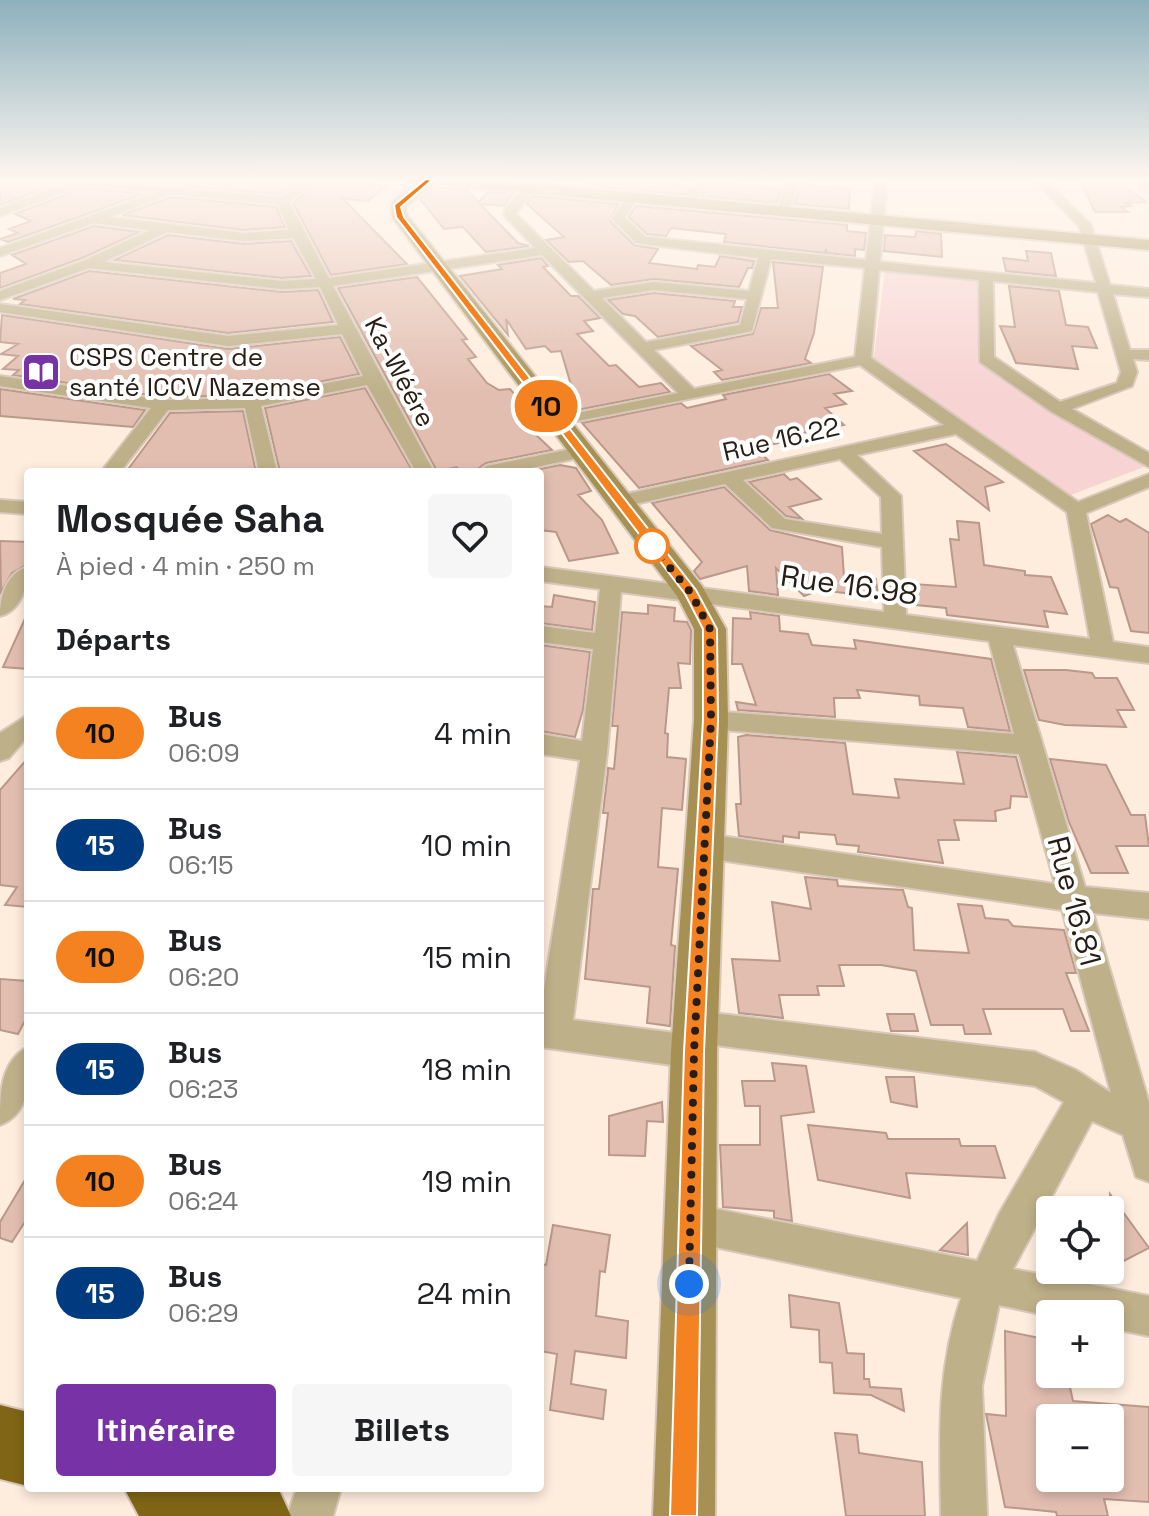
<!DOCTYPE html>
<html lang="fr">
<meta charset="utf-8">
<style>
body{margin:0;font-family:"Space Grotesk",sans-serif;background:#f6f6f6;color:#202124;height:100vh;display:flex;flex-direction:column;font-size:30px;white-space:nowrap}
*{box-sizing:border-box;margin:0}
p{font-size:26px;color:#757577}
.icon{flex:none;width:44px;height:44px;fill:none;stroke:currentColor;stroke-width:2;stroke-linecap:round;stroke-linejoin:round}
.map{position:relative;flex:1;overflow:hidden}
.drawer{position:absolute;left:24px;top:468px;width:520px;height:1024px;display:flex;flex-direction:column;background:#fff;border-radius:8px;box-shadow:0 4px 12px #0003}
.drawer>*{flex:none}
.badge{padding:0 16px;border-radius:26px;font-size:28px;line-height:52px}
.tools{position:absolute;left:1036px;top:1196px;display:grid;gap:16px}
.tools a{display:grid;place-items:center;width:88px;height:88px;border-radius:8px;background:#fff;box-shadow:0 4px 12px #0003;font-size:40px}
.you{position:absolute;width:40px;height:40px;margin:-20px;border:6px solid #fff;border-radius:50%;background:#1a73e8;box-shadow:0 0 0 12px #1a73e833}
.map>.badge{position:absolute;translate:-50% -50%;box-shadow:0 0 0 4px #fff}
h2{padding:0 32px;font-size:30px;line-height:72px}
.round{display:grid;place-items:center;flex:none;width:84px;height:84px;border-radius:8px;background:#f6f6f6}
.headline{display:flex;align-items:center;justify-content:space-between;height:136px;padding:0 32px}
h1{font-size:38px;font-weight:700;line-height:60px}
.cta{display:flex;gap:16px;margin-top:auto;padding:16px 32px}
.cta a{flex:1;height:92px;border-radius:8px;background:#7732a5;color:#fff;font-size:32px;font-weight:700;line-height:92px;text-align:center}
.cta a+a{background:#f6f6f6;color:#202124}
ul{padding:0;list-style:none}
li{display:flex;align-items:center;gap:24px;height:112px;padding:0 32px;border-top:2px solid #e0e0e0}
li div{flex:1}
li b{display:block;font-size:30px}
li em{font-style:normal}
li .badge{min-width:88px;font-weight:700;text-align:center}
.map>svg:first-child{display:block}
</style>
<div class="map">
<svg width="1149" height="1516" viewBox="0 0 1149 1516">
<rect width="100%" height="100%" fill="#feeddd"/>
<path fill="#f7d3d3" d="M885,271L986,280L990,360L1149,465L1068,496L873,363Z"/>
<path fill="#e2beb0" stroke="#ba988a" stroke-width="2" fill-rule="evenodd" d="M0,180H66L0,205Z
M117,180H299L280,194Z
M321,180L386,186L368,201L343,199L407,264L331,275L293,203Z
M589,180L641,181L691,186L687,195L584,185Z
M1080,180L1118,181L1146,202L1126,203L1131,206L1121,207L1128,212H1095Z
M712,181H737L739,185L782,189L776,203L702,196L707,187H712Z
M802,184L850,189L849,209L794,204Z
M435,187L467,190L479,202L488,192L513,194L503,206L480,204L518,243L529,246L486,252L463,227L444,229L420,199Z
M84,188L143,194L8,242L0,239L18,233L9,229L31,221L15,214Z
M532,196L618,204L610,221L634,245L658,249L649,263L697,269L698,265L715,267L720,256L754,261L752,268H748L739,287L654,279L611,285L583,261L569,262L546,240L564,237L527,204Z
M171,197L276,207L285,227L244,230L122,215Z
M636,206L847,225V231L866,233L864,250L855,249V256L827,253L826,249L825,253L724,242L726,234L671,228L666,236L647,234L629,217Z
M94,226L139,232L82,258L0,288V273L26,264L12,255Z
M916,231L941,234L942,257L884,251L885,235L915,237Z
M168,235L244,244L291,241L311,276L282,278L115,260Z
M1026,251L1051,253L1056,276L1006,271L1003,258L1028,261Z
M541,258L548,266L543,267L571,296H578L600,318L584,321L593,331L577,334L609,366L616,365L639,387L661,383L670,392L572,411L566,409L552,388L571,385L561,351L551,352L545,346L526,349L506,319L508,335L460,276L502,269L498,265Z
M773,262L823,267L814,333L805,359L811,363L722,380L714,372L722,370L691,346L753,334L761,308H778Z
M89,271L282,292L318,290L333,322L228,333L20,304L25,300L13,299Z
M417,277L467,339L462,340L476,357L468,359L487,383L499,390L510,389L518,398L521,418H518L552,450L486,463L476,470L460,472L457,467L437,471L338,288Z
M1009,286L1059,291L1066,325L1088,327L1097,348L1072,346L1078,369L1016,363L1000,326L1015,327Z
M654,293L735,301L733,307H742L738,322L658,337L635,316L623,314L608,300Z
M2,315L228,349L340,337L359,374L252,395L163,397L13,375L19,370L3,369L18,356L1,354L18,344L0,342Z
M829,374L852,391L834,394L846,404L825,408L844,425L797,434L802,438L755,448L768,460L639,488L582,423L681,403L687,408L726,399L723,395Z
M365,388L413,472H280L265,408Z
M0,389L145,410L133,427L0,416Z
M243,411L256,472H126L170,413Z
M946,444L1003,482L985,487L989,510L914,451Z
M560,465L576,468L591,491L578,495L602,520L618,553L569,561L556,532L540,530V469Z
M784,474L790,480L797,478L821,499L789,507L802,519L786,516L749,482Z
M724,487L770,530L842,547L844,577L876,579L878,597L820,590L804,596L776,568L778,595L749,591L747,566L700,579L694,571L702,562L652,503Z
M1108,515L1120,522L1126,519L1149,533V633L1131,631L1118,588L1110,587L1091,524Z
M957,521L979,523L984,565L1025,571V575L1051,577L1067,614L1044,611L1048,627L947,615L946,608L916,605L914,584L956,587L950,539L959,540Z
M0,541L28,542V564L12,573L1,592Z
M554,595L595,602L592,630L540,623V606L552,607Z
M648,605L675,608L674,621L687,622L691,630L690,664L678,663L681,688H669L665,733L668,734L667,757L686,759L682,810L662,808L658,867L678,869L671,945L675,946L670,1026L647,1023L650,987L585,979L593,889H599L608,813H603L608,771V768L614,769L618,726H612L622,612L648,614Z
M28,612V669L3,667Z
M750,612L779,616L780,631L808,634L812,645L856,649L854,640L991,659L1010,731L968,727L963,708L920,705L919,696L857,690L860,698H834L835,717L738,710L736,702L756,705L742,664H732L733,618L751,619Z
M540,645L590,652L583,710L575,737L540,731Z
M1024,670H1066L1092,673L1095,678H1117L1134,710H1117L1126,727L1065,725L1039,720Z
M746,735L845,743L853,794L899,798L895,779L964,784L957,752L1016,757L1027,797L1011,796L1010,808L995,811L996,821L954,820L959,840H938L943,863L858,852L859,846L837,844L835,835L799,832V838L783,836V842L739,836L736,804H741L738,737Z
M28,758V907L5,905L17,887L0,885V790Z
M1050,759L1106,765L1131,815H1145L1149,846H1116L1128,873H1091L1069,822Z
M805,877L837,880L838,886L903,890L908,907L912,908L914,950L969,953L958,904L982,906L985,918L1008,920L1013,926L1064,930L1076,973H1066L1089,1031H1071L1063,1009H983L991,1034H965L963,1025H931L916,971L881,965H839L844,986H817L819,995H779L783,1018L739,1013L732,959L780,961L772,902L811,909Z
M0,979L28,981V1015L18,1034L0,1030Z
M887,1014H914L918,1031H891Z
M772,1063L806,1066L814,1112L781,1116L792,1221L774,1218V1211L723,1207L720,1145H760V1106H745L742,1081H775Z
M886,1077H914L917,1107L891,1102Z
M662,1102L663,1122L647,1121L645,1156L609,1155V1116Z
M808,1125L886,1133L888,1139H959L961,1146H995L1005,1178L906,1173L910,1198L818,1180Z
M28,1175V1217L12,1242L0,1238V1222Z
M1110,1194L1149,1248L1110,1268Z
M967,1223L968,1255L940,1250Z
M553,1225L610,1235L605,1272L600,1271L596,1316L628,1321L626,1358L575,1351L571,1384L606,1390L603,1419L550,1410L557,1354L540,1351V1275L541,1264L546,1265Z
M789,1295L839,1303L847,1353L864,1354V1379H869L870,1387L901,1389L904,1411L871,1395L834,1393L832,1363L820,1362L819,1330L791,1327Z
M1005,1331L1050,1340V1374H1067L1073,1401L1149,1407V1502L1104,1499L1108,1516H1057L1056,1512L1005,1507L986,1414L1006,1416ZM1050,1418H1110V1438L1120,1478H1050Z
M835,1433L857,1435L859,1453L922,1462L925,1516H846Z"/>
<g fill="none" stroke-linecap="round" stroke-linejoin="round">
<defs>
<path id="street" d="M76,180L281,197L305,180H318L289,202L329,278L535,248L504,215L506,207L528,186L534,189L516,214L594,291L654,282L749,291L758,258L636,243L612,219L627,196L637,198L625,218L646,237L866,260L875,180H887L880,262L1096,283L1079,226L1034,180H1046L1091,225L1110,285L1149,289V297L1113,294L1130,350H1149V360L1133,359L1137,372L1132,386L1072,409L1149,453V467L1052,412L980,362L979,280L879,270L871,358L1078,502L1149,474V487L1086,513L1113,642L1149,647V663L1013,645L1085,887L1149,893V919L1093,913L1149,1103V1182L1136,1177L1123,1135L1092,1121L1013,1269L1149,1296V1336L1110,1328V1314L1050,1316L999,1305L982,1386L987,1516H941C940,1437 936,1374 961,1298L691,1242L678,1236L672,1223L678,1210L691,1204L977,1261L999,1214L1064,1102L1035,1086L707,1044L711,1052L706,1063L694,1068L540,1047V1015L580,760L540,754V734L582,741L593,649L540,642V626L595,633L600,589L540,581V567L884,612L882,547L772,528L725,484L617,508L607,502L617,496L944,425L860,365L552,426V418L678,393L542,255L333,286L434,472H416L367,385L261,406L277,472H259L245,408L168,410L120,472H101L151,408L0,386V376L163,400L252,398L363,376L342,334L228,346L0,312V304L228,336L338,325L320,287L282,289L89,268L0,300V291L83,261L150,230L94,223L0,256V248L157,192L84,185L0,216V208ZM171,194L278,204L289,230L244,233L109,217ZM167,232L244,241L293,238L316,279L282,281L104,262ZM771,259L865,268L855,357L694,389L654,350L752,331ZM993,281L1098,292L1121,372L1117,383L1060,402L994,357ZM654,290L747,299L740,325L646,342L602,298ZM956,434L1067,512L1090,639L906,615L901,496L857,455ZM840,459L881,497L882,534L785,519L743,480ZM621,592L989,641L1014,734L711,711L702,714L698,720L702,726L711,729L1019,754L1055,884L706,834L696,838L692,846L696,854L706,858L1062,910L1111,1093L1076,1070L1035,1052L696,1011L684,1016L680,1027L683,1034L573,1020L607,753Z
M697,180H708L692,207H684Z
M788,180H800L788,213L782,217L776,213Z
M1131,180H1144L1149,184V193Z
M581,447L590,452L587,456L513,472H478L487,466Z
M0,500L28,502V514L0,512Z
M28,567C28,586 21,611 0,616C0,597 6,573 28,567Z
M28,715V736L9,758L0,761V733Z
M28,1047C28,1077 33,1112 0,1125C0,1095 0,1061 28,1047Z
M297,1488H341L333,1516H287Z"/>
<path id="secondary" d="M419,180H494L1149,240V250L434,184L406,207L408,216L702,586L726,629L728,720L717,1052L715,1516H653L671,1052L694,720V629L677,596L392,217L391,202Z"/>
<path id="highway" d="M0,1405L28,1412V1486L0,1479Z
M124,1488H278L291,1516H139Z"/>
</defs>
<use href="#street" stroke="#d7c8b9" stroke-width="4"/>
<use href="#secondary" stroke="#d7c8b9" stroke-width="4"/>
<use href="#highway" stroke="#d7c8b9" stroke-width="4"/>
<use href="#street" fill="#beb089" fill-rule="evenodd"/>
<use href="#secondary" fill="#a69054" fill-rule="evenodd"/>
<use href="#highway" fill="#7f6515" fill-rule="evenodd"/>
</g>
<linearGradient id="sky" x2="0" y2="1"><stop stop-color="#8db0bd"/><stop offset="0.46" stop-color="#fff7f0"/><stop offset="1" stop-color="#fff7f0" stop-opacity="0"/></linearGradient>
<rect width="1149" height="393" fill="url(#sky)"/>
<path fill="#f58220" stroke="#fff" stroke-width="2" d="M426,179L432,180L401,207L404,217L696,590L717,629L718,720L704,1052L697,1516H670L684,1052L703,720V629L685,594L396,217L394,205Z"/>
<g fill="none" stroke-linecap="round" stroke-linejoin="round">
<path stroke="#281e15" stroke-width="8" stroke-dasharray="0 14.4" d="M652,546L691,593L710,629L711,720L694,1052L689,1284"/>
</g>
<defs>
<symbol id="library-square" viewBox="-11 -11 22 22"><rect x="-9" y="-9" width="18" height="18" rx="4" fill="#7732a5" stroke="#fff"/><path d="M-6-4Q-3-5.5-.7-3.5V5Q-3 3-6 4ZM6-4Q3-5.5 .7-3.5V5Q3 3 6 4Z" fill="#fff"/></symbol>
</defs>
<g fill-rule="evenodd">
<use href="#library-square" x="19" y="350" width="44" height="44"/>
</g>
<circle fill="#fff" stroke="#f58220" stroke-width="4" cx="652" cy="546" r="16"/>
<g text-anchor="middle" stroke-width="8" stroke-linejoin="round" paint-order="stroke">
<g font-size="26" fill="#281e15" stroke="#fff" text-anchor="start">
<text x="69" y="366">CSPS Centre de<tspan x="69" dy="30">santé ICCV Nazemse</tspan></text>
</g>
<g font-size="26" fill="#281e15" stroke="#fff">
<text transform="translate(400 372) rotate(62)" y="9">Ka-Wéére</text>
<text transform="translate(781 439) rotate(-13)" y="9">Rue 16.22</text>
</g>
<g font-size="30" fill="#281e15" stroke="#fff">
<text transform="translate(849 585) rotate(8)" y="10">Rue 16.98</text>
<text transform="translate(1074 901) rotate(75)" y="10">Rue 16.81</text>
</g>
</g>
</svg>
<div class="tools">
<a><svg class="icon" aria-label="locate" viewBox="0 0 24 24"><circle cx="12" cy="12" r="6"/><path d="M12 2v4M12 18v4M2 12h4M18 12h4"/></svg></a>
<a>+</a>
<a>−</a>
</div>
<div class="you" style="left:689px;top:1284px"></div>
<b class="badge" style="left:546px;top:406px;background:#f58220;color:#111">10</b>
<section class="drawer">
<div class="headline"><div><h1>Mosquée Saha</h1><p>À pied · 4 min · 250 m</p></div><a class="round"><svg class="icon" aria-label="heart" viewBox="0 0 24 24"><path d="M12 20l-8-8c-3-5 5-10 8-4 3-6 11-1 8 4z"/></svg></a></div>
<h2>Départs</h2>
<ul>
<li><span class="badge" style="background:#f58220;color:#111">10</span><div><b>Bus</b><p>06:09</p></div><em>4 min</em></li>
<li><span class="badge" style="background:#003b80;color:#fff">15</span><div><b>Bus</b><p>06:15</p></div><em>10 min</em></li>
<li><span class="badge" style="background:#f58220;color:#111">10</span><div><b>Bus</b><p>06:20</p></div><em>15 min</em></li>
<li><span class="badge" style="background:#003b80;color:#fff">15</span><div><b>Bus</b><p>06:23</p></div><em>18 min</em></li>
<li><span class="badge" style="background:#f58220;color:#111">10</span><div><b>Bus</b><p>06:24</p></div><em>19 min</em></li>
<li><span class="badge" style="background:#003b80;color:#fff">15</span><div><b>Bus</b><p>06:29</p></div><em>24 min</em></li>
</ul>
<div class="cta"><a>Itinéraire</a><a>Billets</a></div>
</section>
</div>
